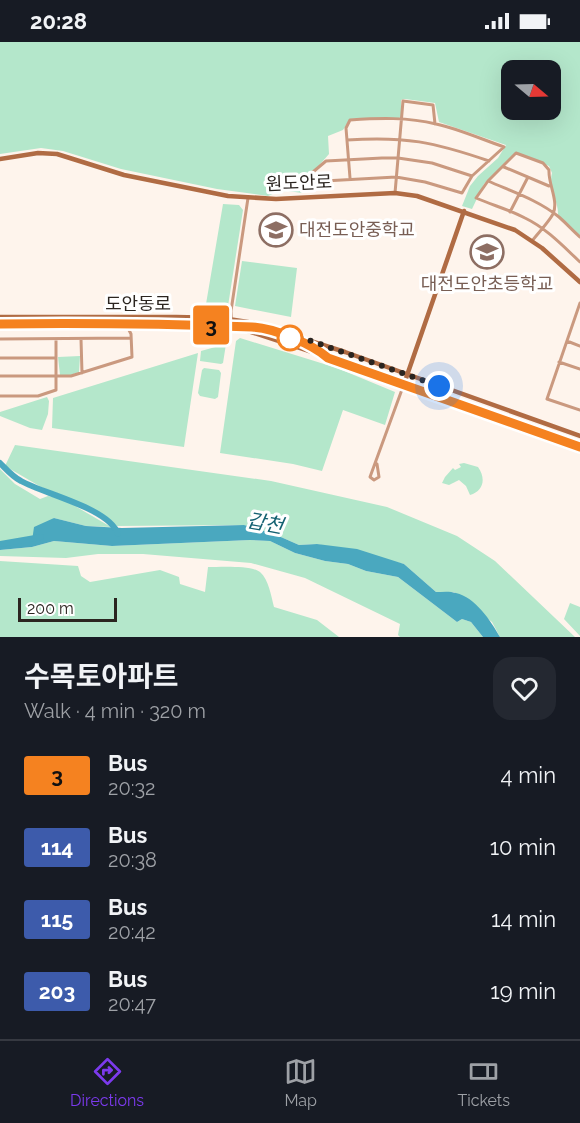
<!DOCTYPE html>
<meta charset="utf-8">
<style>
body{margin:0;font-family:Raleway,"Noto Sans KR",sans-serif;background:#242831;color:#f1f3f6;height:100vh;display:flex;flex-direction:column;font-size:22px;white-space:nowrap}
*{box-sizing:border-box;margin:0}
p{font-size:20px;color:#9ea1a6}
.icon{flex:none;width:33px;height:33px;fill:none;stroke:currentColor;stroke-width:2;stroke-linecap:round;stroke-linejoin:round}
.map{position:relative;height:595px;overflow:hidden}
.side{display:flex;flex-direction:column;background:#171b24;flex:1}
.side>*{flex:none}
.badge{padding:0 12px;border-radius:4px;font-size:21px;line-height:39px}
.needle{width:39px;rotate:109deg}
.controls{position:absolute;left:501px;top:18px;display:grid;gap:12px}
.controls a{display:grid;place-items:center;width:60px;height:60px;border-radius:12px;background:#171b24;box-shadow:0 6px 24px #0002;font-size:30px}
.scale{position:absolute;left:18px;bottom:15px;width:99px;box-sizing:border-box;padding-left:6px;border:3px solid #2b2520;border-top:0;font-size:16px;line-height:21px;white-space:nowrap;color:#2b2520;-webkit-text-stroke:4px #fff;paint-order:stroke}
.you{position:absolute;width:30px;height:30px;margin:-15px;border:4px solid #fff;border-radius:50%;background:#1a73e8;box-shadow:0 0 0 9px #1a73e833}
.map>.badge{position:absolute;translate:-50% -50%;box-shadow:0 0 0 3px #fff}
.round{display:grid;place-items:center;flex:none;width:63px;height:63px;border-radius:18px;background:#242831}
.headline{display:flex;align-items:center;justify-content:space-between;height:102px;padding:0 24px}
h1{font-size:28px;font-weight:700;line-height:45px}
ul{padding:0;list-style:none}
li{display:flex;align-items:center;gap:18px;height:72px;padding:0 24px}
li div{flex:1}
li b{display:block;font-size:22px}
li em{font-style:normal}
li .badge{min-width:66px;font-weight:700;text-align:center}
.status{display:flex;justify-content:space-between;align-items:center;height:42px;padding:0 30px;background:#171b24;direction:ltr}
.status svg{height:16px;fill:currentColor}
.menu{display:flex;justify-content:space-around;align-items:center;height:84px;border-top:2px solid #363941;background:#171b24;font-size:16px;color:#9ea1a6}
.menu a{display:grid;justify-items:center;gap:3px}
.menu .current{color:#7c3aed}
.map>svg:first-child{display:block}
</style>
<div class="status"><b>20:28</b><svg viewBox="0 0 49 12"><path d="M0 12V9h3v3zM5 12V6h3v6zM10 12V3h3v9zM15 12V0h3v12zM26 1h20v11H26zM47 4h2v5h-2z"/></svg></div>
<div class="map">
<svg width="580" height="595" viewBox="0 0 580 595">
<rect width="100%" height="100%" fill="#fef4ec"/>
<path fill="#b4e7cb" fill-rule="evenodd" d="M0,0H580V194L558,174C559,160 548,145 552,131L549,124L516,111L484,142L472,167L462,164L470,144L478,134L498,116L506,103L439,80L435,61L405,57L401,58V75L399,76L350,77L343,88L328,94L329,112L316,127L301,138L302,151L288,149L277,150L268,154L217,147L121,127L63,109L41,106L0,112ZM512,28H550V68H512Z
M223,162L239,163L243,168L228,264L206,262Z
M242,219L297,226L291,275L235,264Z
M240,296L337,326L395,350L385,383L343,368L322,429L293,422L220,411L236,299Z
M226,302L223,321L221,322L200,319L201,309Z
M198,311L184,405L52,386L53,356Z
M80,314L79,330L71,333H60L58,315Z
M204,326L219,328L221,331L218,355L215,357L200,354L198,351L202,328Z
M47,355L49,359L48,372L42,388L30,386L0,374V370Z
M15,403L271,439L387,465L457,494L495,519L575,595H500L492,580L454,550H436L404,522L317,502L299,503L274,492L243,483L117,484L92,466L41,445L5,424Z
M464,421L478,425C486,436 484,449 470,453L466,444L459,438L449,443L442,441L445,435L453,426L455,428L461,425L459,422Z
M0,427L15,442L40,457L48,454L63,457L111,485L86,484L54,476L33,499L0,500Z
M250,498L270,499L295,511L325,519L348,522L366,529L398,535L457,580L462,577L471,580L483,595H400L398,593L400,582L305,536L251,521L143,512H98L66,516L0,514V508L32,505L54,499L112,504Z
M0,519L78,524L81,534L90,540L160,528L179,535L180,542L205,550L208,525C220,525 251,523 260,530C269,538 271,554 274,565L317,578L339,595H0Z
M570,561L580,565V594L564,577Z"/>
<path fill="#4aa8bf" d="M54,476L86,484L122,486L244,483L274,492L299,503L317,502L357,507L404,522L436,550C442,550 450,549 456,551C475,555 491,579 500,595H483L471,580L462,577L457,580L398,535L366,529L348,522L325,519L295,511L270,499L250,498L112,504L54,499L32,505L0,508V499H32L34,485Z"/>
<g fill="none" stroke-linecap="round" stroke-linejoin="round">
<path stroke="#4aa8bf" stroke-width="6" d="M0,421C6,427 13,435 21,439C44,452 109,466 118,492
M0,502L41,495"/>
<path stroke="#ca997f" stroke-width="3" d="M347,98C405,94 434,100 489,119
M504,125L549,144
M488,139C513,150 538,158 559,175C567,182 573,189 580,195
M306,140L396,135L425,140L462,151L472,134L504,105C481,97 459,87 436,82C408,75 379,76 350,78L346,86L350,136
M306,140L307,135L326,119L382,116H398L432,121L472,134
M395,151L403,59L433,63L435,82
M510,170L528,135
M532,199C539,190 548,181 553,172C559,159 548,142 549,128L543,121L516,111L488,139L476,156C492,163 510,168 525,176C546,186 563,204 580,220
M580,261L547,357L580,368
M232,285L231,269L248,156
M0,297L131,296
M81,297L82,331
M567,299L580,304
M0,316H56
M559,320L580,327
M0,334H71L132,315L131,292L126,282
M0,354H38L56,348V297
M377,422L379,435L374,438L370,435L404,342"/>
<path stroke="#b06b43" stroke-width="4.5" d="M0,117L38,111L57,112L124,133L228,154L276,157L395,151L417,154L515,188L542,206L580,240
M0,275H176L222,276L254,281L345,310L580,394
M0,282H173L211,283L242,287L361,326L580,405
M404,342L464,169"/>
</g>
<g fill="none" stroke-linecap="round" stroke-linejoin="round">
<defs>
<path id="line" d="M0,282C84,281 169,282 252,285C274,286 312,302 328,316L580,405"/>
</defs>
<use href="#line" stroke="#fff" stroke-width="14"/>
<use href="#line" stroke="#f58220" stroke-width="9"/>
<path stroke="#2b2520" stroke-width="6" stroke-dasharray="0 10.8" d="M290,296L297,294L439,344"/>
</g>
<defs>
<symbol id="school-ring" viewBox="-11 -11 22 22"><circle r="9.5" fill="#fff" stroke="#8d6e63" stroke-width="1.5"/><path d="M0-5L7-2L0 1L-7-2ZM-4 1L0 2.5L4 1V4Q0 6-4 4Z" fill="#8d6e63"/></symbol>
</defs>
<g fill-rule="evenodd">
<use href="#school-ring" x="257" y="169" width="38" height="38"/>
<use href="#school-ring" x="468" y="191" width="38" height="38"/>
</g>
<circle fill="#fff" stroke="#f58220" stroke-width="3" cx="290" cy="296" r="12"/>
<g text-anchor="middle" stroke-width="6" stroke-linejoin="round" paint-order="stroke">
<g font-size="18" fill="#2b2520" stroke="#fff">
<text transform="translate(299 141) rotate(-2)" y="6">원도안로</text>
<text x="138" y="268">도안동로</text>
</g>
<g font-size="18" fill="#785e54" stroke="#fff" text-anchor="start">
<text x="299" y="194">대전도안중학교</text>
<text x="487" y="248" text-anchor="middle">대전도안초등학교</text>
</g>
<g font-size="20" font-style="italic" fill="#146171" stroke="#fff">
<text transform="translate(265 481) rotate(10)" y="7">갑천</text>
</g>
</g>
</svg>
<div class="controls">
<a><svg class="needle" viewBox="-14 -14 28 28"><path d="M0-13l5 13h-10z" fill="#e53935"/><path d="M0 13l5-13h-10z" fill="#9ea1a6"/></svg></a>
</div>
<div class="scale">200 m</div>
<div class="you" style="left:439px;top:344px"></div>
<b class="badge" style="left:211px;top:283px;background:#f58220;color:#111">3</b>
</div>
<section class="side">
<div class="headline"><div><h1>수목토아파트</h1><p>Walk · 4 min · 320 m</p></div><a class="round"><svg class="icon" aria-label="heart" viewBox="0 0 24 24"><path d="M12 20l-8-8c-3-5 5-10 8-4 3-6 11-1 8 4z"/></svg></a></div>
<ul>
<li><span class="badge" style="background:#f58220;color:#111">3</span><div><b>Bus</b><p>20:32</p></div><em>4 min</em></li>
<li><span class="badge" style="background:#3d5bab;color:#fff">114</span><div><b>Bus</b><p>20:38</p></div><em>10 min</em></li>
<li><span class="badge" style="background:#3d5bab;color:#fff">115</span><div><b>Bus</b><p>20:42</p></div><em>14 min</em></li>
<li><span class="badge" style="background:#3d5bab;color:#fff">203</span><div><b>Bus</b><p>20:47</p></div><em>19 min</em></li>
</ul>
</section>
<nav class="menu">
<a class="current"><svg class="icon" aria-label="directions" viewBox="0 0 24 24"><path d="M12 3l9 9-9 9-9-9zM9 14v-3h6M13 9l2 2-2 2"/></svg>Directions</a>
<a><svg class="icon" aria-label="map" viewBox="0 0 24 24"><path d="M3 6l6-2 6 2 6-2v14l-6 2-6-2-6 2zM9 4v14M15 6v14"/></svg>Map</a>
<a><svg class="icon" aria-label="tickets" viewBox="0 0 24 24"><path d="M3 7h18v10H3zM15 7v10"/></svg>Tickets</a>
</nav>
